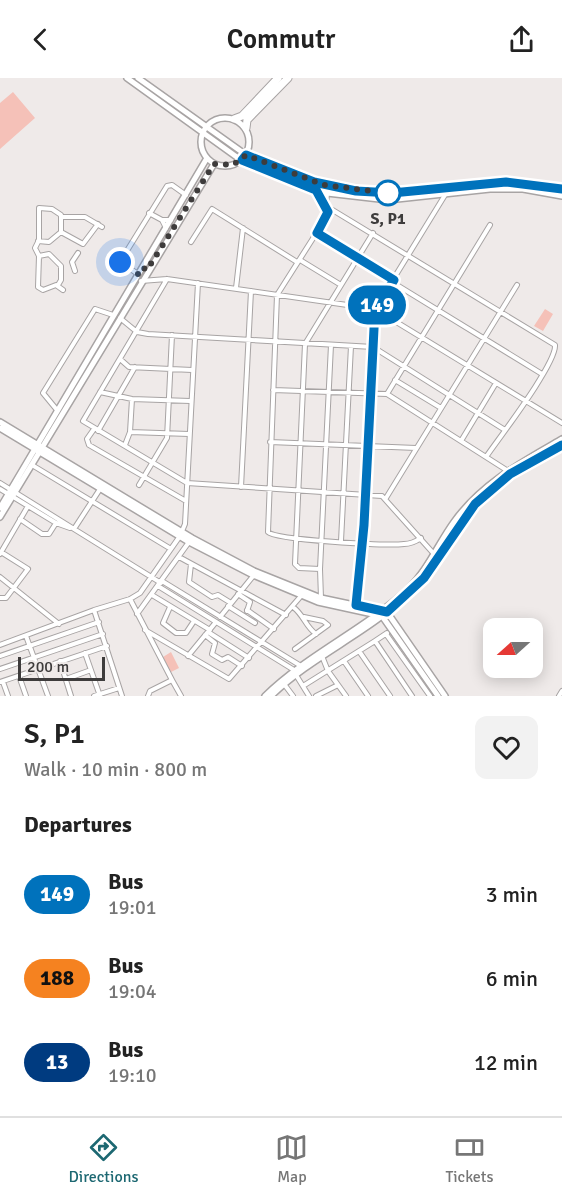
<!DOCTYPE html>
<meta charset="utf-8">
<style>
body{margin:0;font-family:Signika,sans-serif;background:#f2f2f2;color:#222;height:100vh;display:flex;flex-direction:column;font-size:22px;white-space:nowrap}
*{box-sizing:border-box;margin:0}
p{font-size:20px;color:#767676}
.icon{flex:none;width:33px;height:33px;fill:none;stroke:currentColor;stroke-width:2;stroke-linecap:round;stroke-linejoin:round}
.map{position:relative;height:618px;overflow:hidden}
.drawer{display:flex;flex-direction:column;background:#fff;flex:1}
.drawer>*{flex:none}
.badge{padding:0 12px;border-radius:20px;font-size:21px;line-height:39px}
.needle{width:39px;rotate:249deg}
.buttons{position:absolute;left:483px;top:540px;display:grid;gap:12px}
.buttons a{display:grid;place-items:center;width:60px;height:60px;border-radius:12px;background:#fff;box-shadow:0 3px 15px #0003;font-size:30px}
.scale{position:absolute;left:18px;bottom:15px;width:87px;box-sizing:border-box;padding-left:6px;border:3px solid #3e3c3c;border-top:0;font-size:16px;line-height:21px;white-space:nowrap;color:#3e3c3c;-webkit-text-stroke:4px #efeae9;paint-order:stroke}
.you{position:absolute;width:30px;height:30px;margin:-15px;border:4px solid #fff;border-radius:50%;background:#1a73e8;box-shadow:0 0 0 9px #1a73e833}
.map>.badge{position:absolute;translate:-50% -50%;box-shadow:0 0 0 3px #fff}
h2{padding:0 24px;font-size:22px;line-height:54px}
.round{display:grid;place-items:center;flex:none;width:63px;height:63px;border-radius:12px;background:#f2f2f2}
.headline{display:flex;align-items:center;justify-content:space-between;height:102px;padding:0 24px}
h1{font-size:28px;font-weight:600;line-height:45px}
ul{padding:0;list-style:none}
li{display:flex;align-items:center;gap:18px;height:84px;padding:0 24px}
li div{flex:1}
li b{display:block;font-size:22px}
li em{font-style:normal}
li .badge{min-width:66px;font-weight:700;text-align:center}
header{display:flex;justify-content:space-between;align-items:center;height:78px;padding:0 24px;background:#fff;font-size:27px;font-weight:600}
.menu{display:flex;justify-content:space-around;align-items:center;height:84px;border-top:2px solid #e0e0e0;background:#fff;font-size:16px;color:#767676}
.menu a{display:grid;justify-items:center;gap:3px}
.menu .on{color:#1d6872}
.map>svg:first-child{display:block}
</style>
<header><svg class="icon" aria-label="back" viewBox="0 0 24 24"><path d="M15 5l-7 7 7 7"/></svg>Commutr<svg class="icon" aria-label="share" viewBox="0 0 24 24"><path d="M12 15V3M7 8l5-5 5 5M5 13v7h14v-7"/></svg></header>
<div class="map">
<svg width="562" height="618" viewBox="0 0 562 618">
<rect width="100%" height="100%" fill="#efeae9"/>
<path fill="#f5c1b8" d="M13,14L35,40L0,71V25Z
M545,231L553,236L543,253L534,248Z
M171,574L179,590L171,594L163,579Z"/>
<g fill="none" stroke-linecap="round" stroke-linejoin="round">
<defs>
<path id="minor" d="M316,112L326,128L327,115
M326,128L328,133L324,143L277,217L268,454C275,462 387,468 404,466C411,466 415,464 421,460
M326,128L555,267C557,285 499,360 486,379
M149,135L162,142
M62,139H85L102,149
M166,150L162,142H171
M61,154L83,166L98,146
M317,155L394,202
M38,163L49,164L61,154V137L52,131L39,130V162L35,170L39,178L38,209L43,212L56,207L63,212
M191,164L212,131L297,184
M39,178L49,176L61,188V202L58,207
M300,182L341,207
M75,193L72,184L78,175
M138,196L120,184L167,108L172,107L186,117
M167,201L83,343L187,405L382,418L434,476
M141,203L167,201L375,231L562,345
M392,204L542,296
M236,210L243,150
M120,240L137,254L148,256L373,269L505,352
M120,281L129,289L192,292
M395,302L441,330
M273,312L387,316L508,393
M100,314L132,321L190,323
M387,316L490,147
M57,332L43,315L95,231L113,237
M94,351L87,361L89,367L186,423
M98,353L135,289
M130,354L189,356
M461,363L496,305
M270,364L416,370
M125,367L130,354L132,321
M32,387L171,471
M0,405L74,451
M139,407L167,360L172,257
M241,409L251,213
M0,411L56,445L70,450
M100,411L74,451L161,505
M386,420L517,207
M20,441L42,456H49L56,445
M341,463L351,268
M0,476L28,428
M179,479L286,537
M191,486L189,504L212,519L218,517L231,525
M320,491L299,490L295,486L305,266L373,155
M0,499L59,546
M162,503L301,588
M158,508L294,592
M238,516L250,524L247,533
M152,517L210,552
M0,520H6L28,491L1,474
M321,520L320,491L331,267
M130,521L172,602
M356,527L365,430L375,231L445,117
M228,528L255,545
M170,529L163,545L176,555H186L194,543
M293,529C304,537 305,548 316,556
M94,532L130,521L140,515L180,458L185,446L198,205
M247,532L274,551
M137,536L189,464
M220,539L254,497
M145,552L229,601L301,518
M208,554L249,580
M386,556L430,618
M205,557L215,565L212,576L222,582L228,579L242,588
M26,558L48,618
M375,563L387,555
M0,567L94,532L122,618
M295,571L328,547L323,543L304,539
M359,573L390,618
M85,575L100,618
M0,578L99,544
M188,578L216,544
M322,578L328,593L346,618
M60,583L71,618
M344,583L368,618
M0,591L103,556
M296,597L309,618
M19,598L26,618
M66,601L91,592
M0,604L107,568
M3,604L8,618
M284,606L293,618
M303,608L375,563L412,618
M94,618L119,610
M148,618L150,613L172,602L181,618
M316,618L338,607
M559,618L562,613"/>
<path id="major" d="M127,0L245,85L327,115L388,122L490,111H523L562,118
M138,0L249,79L324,107L375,115L506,104L562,111
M201 64a24 24 0 1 1 48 0a24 24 0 1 1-48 0Z
M0,344L192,460L254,493L321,520L387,534L445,618
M0,350L189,464L253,497L318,524L382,538L438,618
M0,430L207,80
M0,439L214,86
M265,618C308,576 364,552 408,511C428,492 438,466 454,444C482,405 522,384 562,361
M271,618C313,577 369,555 410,514C431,494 444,467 461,443C486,407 525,388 562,367"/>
<path id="highway" d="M234,41L242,38L278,0
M246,50L247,42L288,0"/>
</defs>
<use href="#minor" stroke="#a8a4a4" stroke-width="6"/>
<use href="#major" stroke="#a8a4a4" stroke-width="8"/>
<use href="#highway" stroke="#a8a4a4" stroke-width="9"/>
<use href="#minor" stroke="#fff" stroke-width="4"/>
<use href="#major" stroke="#fff" stroke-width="5"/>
<use href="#highway" stroke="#fff" stroke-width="7"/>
</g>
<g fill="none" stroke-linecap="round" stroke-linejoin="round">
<defs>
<path id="line" d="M562,111L506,104L392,115L356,113L314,104L246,77L242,82L316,112L328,134L317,155L394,202L375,231L364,447L356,527L387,534L424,500L475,426L510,396L562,367"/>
</defs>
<use href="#line" stroke="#fff" stroke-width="14"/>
<use href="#line" stroke="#0072bc" stroke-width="9"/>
<path stroke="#3e3c3c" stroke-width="6" stroke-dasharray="0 10.8" d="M120,184L138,196L142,189L147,192L214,86L233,87L246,77L324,107L388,115"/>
</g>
<circle fill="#fff" stroke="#0072bc" stroke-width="3" cx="388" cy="115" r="12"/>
<g text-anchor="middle" stroke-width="6" stroke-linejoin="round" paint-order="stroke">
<g font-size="16" font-weight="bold" fill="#3e3c3c" stroke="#efeae9">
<text x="388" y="146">S, P1</text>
</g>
</g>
</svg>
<div class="buttons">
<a><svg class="needle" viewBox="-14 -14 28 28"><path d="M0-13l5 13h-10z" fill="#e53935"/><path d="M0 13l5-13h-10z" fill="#767676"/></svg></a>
</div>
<div class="scale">200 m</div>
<div class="you" style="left:120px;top:184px"></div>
<b class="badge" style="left:377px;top:227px;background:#0072bc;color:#fff">149</b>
</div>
<section class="drawer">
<div class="headline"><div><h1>S, P1</h1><p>Walk · 10 min · 800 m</p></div><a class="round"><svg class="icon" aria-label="heart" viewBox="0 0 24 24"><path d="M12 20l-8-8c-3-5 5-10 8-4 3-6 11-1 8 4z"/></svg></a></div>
<h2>Departures</h2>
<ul>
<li><span class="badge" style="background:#0072bc;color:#fff">149</span><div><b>Bus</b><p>19:01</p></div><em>3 min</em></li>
<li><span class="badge" style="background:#f58220;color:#111">188</span><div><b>Bus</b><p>19:04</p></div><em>6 min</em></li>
<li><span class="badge" style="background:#003b80;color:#fff">13</span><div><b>Bus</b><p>19:10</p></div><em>12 min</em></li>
</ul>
</section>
<nav class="menu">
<a class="on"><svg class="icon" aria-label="directions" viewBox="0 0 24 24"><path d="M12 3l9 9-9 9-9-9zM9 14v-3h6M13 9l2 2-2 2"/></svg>Directions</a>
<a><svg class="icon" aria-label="map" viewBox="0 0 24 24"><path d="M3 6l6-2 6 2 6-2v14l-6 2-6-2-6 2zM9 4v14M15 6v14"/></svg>Map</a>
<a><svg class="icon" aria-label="tickets" viewBox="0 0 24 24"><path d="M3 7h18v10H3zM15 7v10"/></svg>Tickets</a>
</nav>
